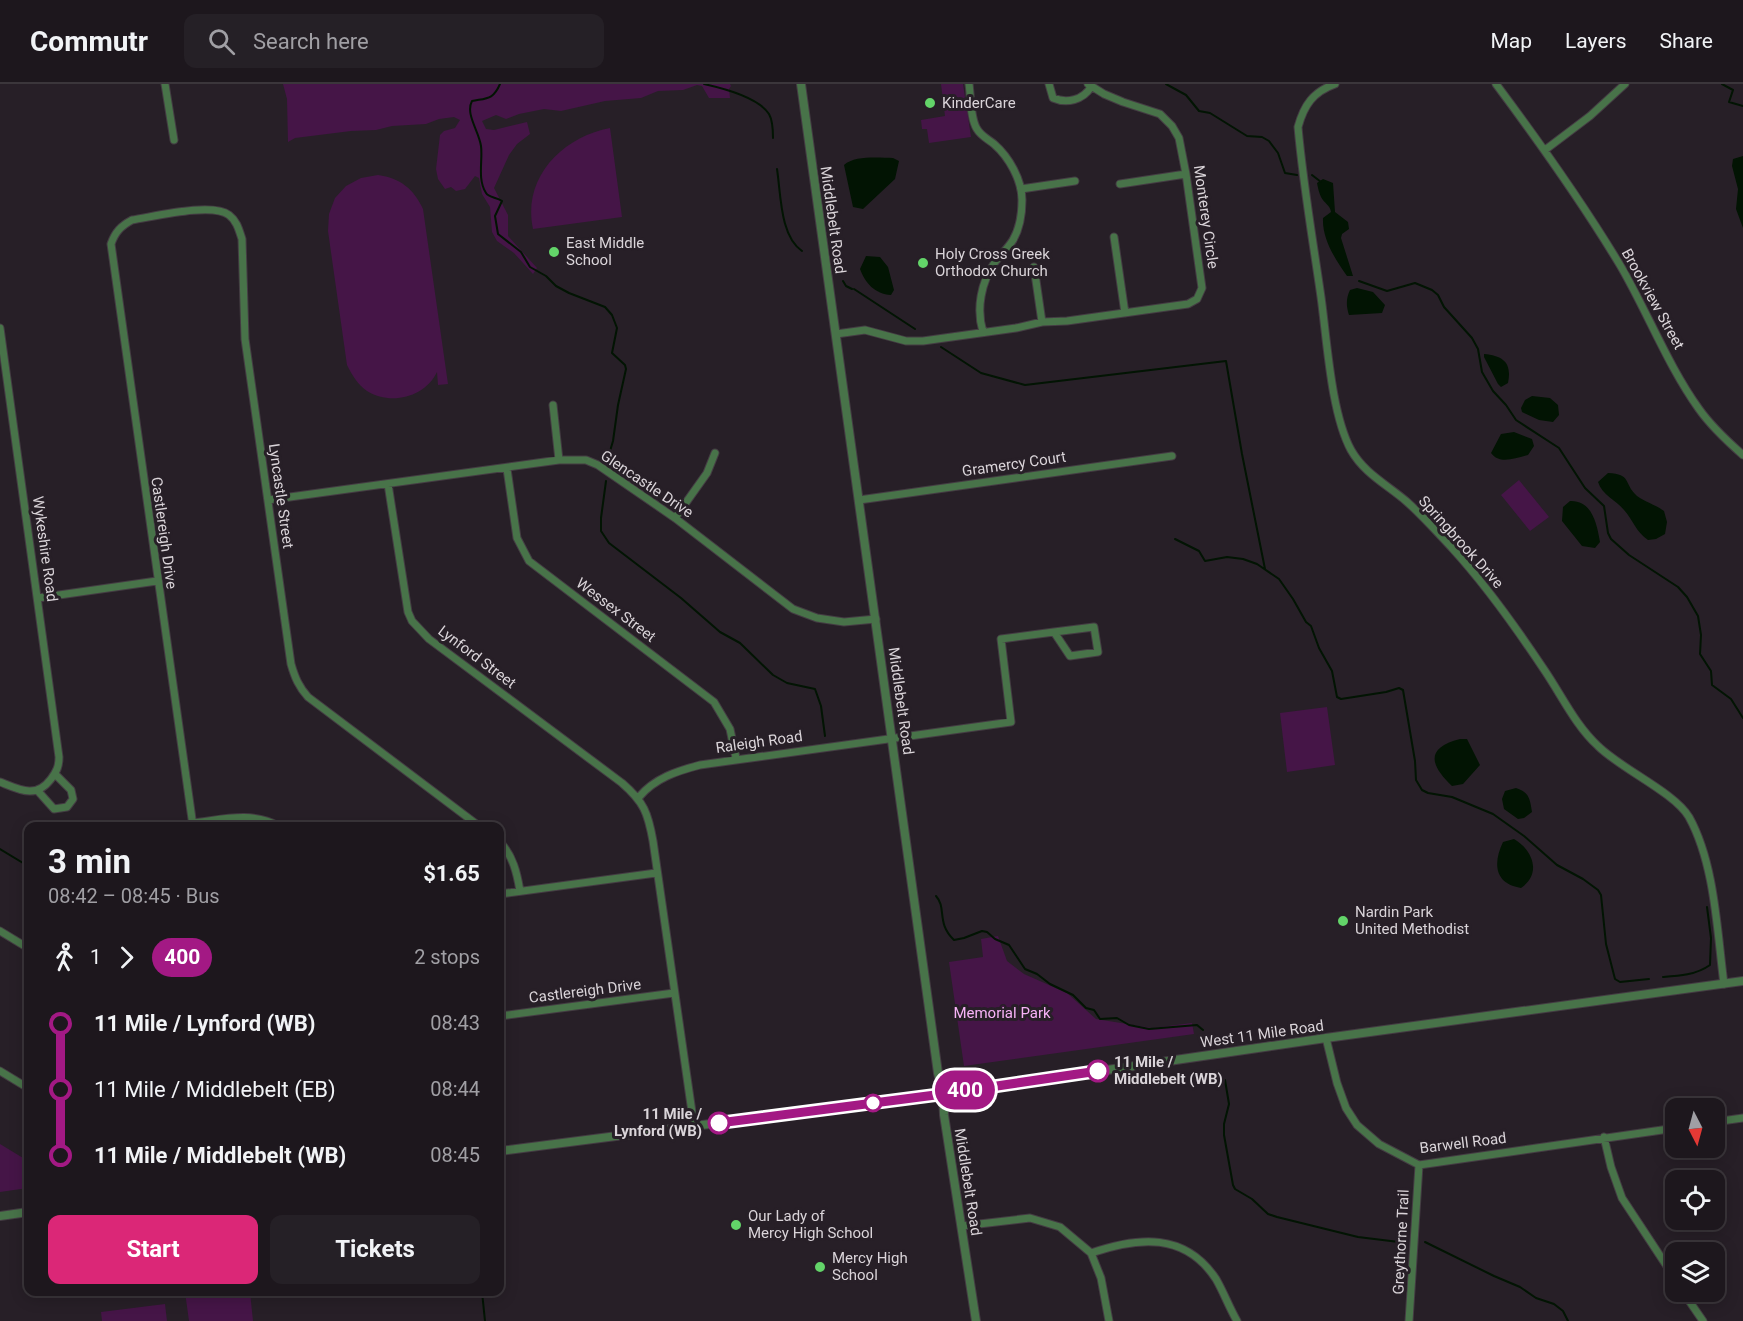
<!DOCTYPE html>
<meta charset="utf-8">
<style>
body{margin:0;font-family:Roboto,sans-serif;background:#252026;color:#f1f3f6;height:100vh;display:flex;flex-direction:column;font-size:22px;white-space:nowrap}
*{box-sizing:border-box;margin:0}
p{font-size:20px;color:#a09fa4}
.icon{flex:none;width:33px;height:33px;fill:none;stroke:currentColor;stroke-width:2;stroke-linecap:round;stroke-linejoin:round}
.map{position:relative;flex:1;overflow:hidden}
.side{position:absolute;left:24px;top:738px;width:480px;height:474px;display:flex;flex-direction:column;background:#1d171d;border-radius:12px;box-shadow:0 3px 15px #0003,0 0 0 2px #3b363b}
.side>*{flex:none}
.badge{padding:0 12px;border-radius:20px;font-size:21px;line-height:39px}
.needle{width:39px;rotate:174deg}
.controls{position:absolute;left:1665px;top:1014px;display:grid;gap:12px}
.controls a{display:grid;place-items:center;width:60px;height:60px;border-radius:12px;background:#1d171d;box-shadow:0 3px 15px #0003,0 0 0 2px #3b363b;font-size:30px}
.map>.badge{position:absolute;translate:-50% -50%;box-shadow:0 0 0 3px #fff}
.legs{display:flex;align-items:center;gap:9px;height:66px;padding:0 24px;font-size:20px}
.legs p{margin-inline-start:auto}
.head{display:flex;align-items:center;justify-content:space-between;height:102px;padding:0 24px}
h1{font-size:33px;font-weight:700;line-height:45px}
.action{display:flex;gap:12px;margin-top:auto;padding:12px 24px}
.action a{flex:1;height:69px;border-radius:12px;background:#db2777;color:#fff;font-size:24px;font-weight:700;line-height:69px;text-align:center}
.action a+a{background:#252026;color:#f1f3f6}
ul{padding:0 24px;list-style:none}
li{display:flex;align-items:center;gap:21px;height:66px;font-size:22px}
li i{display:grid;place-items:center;width:9px;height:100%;margin:0 8px;background:currentColor}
li i::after{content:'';width:15px;height:15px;margin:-8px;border:4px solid;border-radius:50%;background:#1d171d}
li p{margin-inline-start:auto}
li:first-child i{background:linear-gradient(#0000 50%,currentColor 0)}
li:last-child i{background:linear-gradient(currentColor 50%,#0000 0)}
header{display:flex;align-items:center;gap:36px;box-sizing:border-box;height:84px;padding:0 30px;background:#1d171d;border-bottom:2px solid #3b363b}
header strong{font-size:28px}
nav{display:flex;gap:33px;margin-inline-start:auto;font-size:21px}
.search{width:420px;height:54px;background:#252026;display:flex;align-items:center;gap:15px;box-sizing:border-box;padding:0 21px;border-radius:12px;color:#a09fa4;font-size:22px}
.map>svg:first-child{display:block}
</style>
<header>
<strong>Commutr</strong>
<div class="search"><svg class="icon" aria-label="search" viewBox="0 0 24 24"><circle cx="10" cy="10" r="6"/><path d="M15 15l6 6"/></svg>Search here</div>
<nav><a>Map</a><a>Layers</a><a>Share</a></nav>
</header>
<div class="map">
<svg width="1743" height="1237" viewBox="0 0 1743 1237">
<rect width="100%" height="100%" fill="#271f27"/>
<path fill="#451547" d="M283,0H730L731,2L729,5L730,14H709L702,2L697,1L683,6L658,7L641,14L605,17L561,27L544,25L519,30L506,35L496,31L482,37L486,45L494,46L527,38L530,50L517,60L509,71L494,104L508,131V152L537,184L533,190L514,169L497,157L492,148L490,123L482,110L479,94L475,92L465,105L456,107L451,103L445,105L438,95L436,85L440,51L444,47L455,44L460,36L454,33L439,35L426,40L392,42L376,46L351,47L295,54L288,58L287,15Z
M941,0H963L971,53L929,59L927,45H922L921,36L945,32Z
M610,44L622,133L533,145C522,94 562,53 610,44Z
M378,91C400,94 414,105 423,125L448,300L438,301L437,288C425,313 391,322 367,307C358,301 352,291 347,281L328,147L329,130L335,114L346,102L361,94Z
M1519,396L1549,433L1530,447L1501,411Z
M1327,623L1335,681L1287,688L1280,629Z
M998,852L1007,877L1024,890L1067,909L1096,935L1152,944L1192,939L1194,950L964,982L949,878L983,873L981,855Z
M0,1060L28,1077V1104L0,1108Z
M185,1208H250L253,1237H189Z
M165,1220L167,1237H102L101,1228Z"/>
<path fill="#021403" d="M1743,72V144L1736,125L1738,105L1732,82L1733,75Z
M893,74L899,77L895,95L863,125L853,123L844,81C855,71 880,74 893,74Z
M1323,95L1333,99L1335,128L1348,138L1349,145L1342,150L1341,154L1353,192H1347C1335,175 1322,155 1323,134L1331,128C1330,121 1324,119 1321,113C1319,109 1318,104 1317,99Z
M866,172L880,173L888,183L894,206L891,211C875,210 865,199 860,185Z
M1357,204L1373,208L1385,221L1382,229L1349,231C1346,222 1346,214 1350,206Z
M1484,270C1504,272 1512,279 1508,299L1501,303L1498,300L1484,273Z
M1532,312L1550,314L1558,321L1559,331L1553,338L1539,336L1522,328L1521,324L1525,316Z
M1514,348L1532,355L1534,362L1528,371C1515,374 1500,381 1491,369L1501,350Z
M1608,389C1632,390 1623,399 1637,412C1645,418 1656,421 1664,427L1667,438L1665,450L1656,455L1648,456C1636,448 1633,436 1624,426C1616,416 1602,411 1598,398Z
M1570,417C1592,416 1597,440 1600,458L1595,464L1582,462L1562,437L1563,423Z
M1460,655H1467L1480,681L1463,700L1452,702C1430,681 1425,664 1460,655Z
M1516,704C1529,708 1530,715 1532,728L1524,734L1518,735L1504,725L1502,715L1505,707Z
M1514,755C1533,766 1542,790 1521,804C1494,800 1493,779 1503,758Z"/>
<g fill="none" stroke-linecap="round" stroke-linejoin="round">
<path stroke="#021403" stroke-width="2" d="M500,0C493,16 487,14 472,17C465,30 479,47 481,62C483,76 477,95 486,109C489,114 497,113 502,117L495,132L498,150L521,168L530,183L546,192L556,202L569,209L605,223L612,231L617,244L612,269L625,281L626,285L618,321L613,357L608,374
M704,0C722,4 758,13 769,30C773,37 773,46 773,54
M1166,0L1186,11L1199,27L1210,29L1247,52L1262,53L1269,57L1278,69L1285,89L1297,91
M1722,0L1733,6L1729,18L1743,22
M777,85C781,111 780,152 802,167
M1312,91L1321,98
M843,197L846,202L852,205
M1359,197L1387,207L1415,199L1432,206L1438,211L1444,223L1472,254L1478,265L1482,288L1493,307L1506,321L1516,336L1559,364L1585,404L1604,422L1608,449L1611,455L1629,471L1678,503L1687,513L1698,532L1701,551L1700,570L1711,587L1712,601L1731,615L1743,634
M854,205L915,245
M941,263L981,289L1025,301L1226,277L1242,370L1265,485
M606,397L601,434V447L609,459L681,514L720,548L740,559L773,591L787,599L815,605L821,622L825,652
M1175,455L1199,467L1205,477L1227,473L1243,475L1257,480L1279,495L1293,515L1306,538L1311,542L1319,564L1332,587L1337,613L1341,615L1386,608L1399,604L1403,606L1415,677L1416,696L1422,706L1428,709L1452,713L1493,730L1524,752L1557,781L1583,795L1598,806L1601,811L1606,860L1615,895L1620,898L1649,895
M0,765L28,782
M936,812C947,824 936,839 954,856L964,854L982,847L987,848L995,855L1009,861L1025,885L1037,890L1050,900L1073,911L1086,924L1094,926L1100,935L1117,934L1129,941L1149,945L1197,941L1203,946
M1663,893C1679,892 1696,891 1710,881L1711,854L1707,823
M1225,996L1229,1020L1224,1040V1051L1233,1101L1235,1105L1252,1115L1268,1130L1277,1133L1358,1153L1407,1159
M1425,1158L1494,1192L1520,1203L1536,1214L1554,1220L1563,1227L1568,1237
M482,1208L485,1237"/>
<defs>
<path id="minor" d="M165,0L174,56
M969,0C971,13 970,34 977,45C981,52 988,55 994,60C1009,73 1022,96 1022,116C1022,130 1020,144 1013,156C1008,164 1001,171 995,178C981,198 976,225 983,248
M1049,0L1053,14C1067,20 1083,16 1091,3
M1335,0C1313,8 1304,21 1298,43C1303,100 1313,157 1321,213C1327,256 1331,329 1351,366C1364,389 1386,400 1406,417C1422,431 1437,448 1452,464C1486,501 1515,542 1543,584C1561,610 1575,641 1598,662C1621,685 1674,708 1689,733C1715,780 1717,847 1724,900
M1496,0C1540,59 1582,118 1620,181C1647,227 1668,282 1699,325C1711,342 1727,357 1743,371
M1545,66L1590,32L1625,0
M1120,100L1186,90
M1021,105L1075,97
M1114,153L1125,229
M1034,183L1042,238
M0,244L59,673C59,682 57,687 51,695C36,715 20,706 0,698
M836,250L865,246L906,257H923L1016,244L1042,238L1067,237L1188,220L1197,215L1202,204L1186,90L1179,54L1172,42L1160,30L1123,18L1104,10L1088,0
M553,321L559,376
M507,385L517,454L529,477L714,618L730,645L736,674
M388,400L408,528L412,537L429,555L622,699C644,718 648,729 653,757L694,1042
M268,416L559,376H586L598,381L675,434L793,525L817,534L844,538L876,535
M859,416L1172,372
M675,434L707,389L715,369
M38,514L157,497
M37,706L54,725L67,723L73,715L71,706L55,690
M639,713C655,694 677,687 700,681L1011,638L1001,555L1054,548L1070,572L1098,568L1094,543L1054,548
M192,739C220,736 253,727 278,742
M193,742L111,160C115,148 121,142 132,136C153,133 212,118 229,131C237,137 239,146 242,155L245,255L291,580C295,594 299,603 308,613L479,742
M500,758C513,772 517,789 520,807
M500,810L656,789
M0,847L28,864
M500,932L674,909
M1326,954L1337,999L1346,1024L1357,1041L1379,1060L1419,1081L1676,1044
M0,987L28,1004
M1714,1038L1743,1034
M1604,1053L1611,1083L1622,1114L1676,1196
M962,1142L1030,1134L1060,1143L1091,1169L1101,1194L1109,1237
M1091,1169C1138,1153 1185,1148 1216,1195C1224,1209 1229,1223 1237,1237
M1683,1208L1703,1237
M1409,1237L1419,1081"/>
<path id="tertiary" d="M801,0L938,989L943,1010L944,1031L976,1237
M500,1067L943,1010L1326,954L1743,897
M0,1132L28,1128"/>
</defs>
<use href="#minor" stroke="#443c43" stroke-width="9"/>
<use href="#tertiary" stroke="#443c43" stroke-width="10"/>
<use href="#minor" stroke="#487349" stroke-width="7"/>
<use href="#tertiary" stroke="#487349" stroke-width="8"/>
</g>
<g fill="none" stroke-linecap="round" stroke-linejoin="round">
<defs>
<path id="line-1" d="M719,1039L943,1010L1098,987"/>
</defs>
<use href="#line-1" stroke="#fff" stroke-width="14"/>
<use href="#line-1" stroke="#a31984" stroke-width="9"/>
</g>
<g fill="#63d469" stroke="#271f27" stroke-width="2">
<circle cx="930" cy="19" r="6"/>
<circle cx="554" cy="168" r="6"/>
<circle cx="923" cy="179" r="6"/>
<circle cx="1343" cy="837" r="6"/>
<circle cx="736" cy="1141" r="6"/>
<circle cx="820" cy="1183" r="6"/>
</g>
<g fill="#fff" stroke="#a31984" stroke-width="3">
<circle cx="1098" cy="987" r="10"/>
<circle cx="873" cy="1019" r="8"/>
<circle cx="719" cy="1039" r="10"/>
</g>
<g text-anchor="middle" stroke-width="6" stroke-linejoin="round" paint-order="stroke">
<g font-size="15" fill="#dad4d9" stroke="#271f27" text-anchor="start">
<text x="942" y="24">KinderCare</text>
<text x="566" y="164">East Middle<tspan x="566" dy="17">School</tspan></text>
<text x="935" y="175">Holy Cross Greek<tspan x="935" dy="17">Orthodox Church</tspan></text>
<text x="1355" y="833">Nardin Park<tspan x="1355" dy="17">United Methodist</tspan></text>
<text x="748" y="1137">Our Lady of<tspan x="748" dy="17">Mercy High School</tspan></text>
<text x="832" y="1179">Mercy High<tspan x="832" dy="17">School</tspan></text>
</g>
<g font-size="15" fill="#dad4d9" stroke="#271f27">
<text transform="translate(1206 133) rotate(82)" y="5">Monterey Circle</text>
<text transform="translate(833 136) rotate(82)" y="5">Middlebelt Road</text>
<text transform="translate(1653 215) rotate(61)" y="5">Brookview Street</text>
<text transform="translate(1014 380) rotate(-8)" y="5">Gramercy Court</text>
<text transform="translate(647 400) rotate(34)" y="5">Glencastle Drive</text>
<text transform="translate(281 412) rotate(82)" y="5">Lyncastle Street</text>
<text transform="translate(164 449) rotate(82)" y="5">Castlereigh Drive</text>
<text transform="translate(1461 458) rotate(48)" y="5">Springbrook Drive</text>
<text transform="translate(45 465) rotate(82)" y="5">Wykeshire Road</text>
<text transform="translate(616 526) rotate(37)" y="5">Wessex Street</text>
<text transform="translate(477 573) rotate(37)" y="5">Lynford Street</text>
<text transform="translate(901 617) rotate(82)" y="5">Middlebelt Road</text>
<text transform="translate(759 658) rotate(-8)" y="5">Raleigh Road</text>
<text transform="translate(585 907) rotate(-7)" y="5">Castlereigh Drive</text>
<text transform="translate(1262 950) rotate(-8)" y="5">West 11 Mile Road</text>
<text transform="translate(1463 1059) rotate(-7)" y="5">Barwell Road</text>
<text transform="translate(968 1098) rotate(81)" y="5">Middlebelt Road</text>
<text transform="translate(1401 1158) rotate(-87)" y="5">Greythorne Trail</text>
</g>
<g font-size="15" fill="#f8b3f8" stroke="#271f27">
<text x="1002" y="934">Memorial Park</text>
</g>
<g font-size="15" font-weight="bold" fill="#dad4d9" stroke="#271f27" text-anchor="start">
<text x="1114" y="983">11 Mile /<tspan x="1114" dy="17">Middlebelt (WB)</tspan></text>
<text x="702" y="1035" text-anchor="end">11 Mile /<tspan x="702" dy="17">Lynford (WB)</tspan></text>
</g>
</g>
</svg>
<div class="controls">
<a><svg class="needle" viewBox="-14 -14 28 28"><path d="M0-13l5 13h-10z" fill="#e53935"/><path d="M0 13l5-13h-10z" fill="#a09fa4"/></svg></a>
<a><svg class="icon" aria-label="locate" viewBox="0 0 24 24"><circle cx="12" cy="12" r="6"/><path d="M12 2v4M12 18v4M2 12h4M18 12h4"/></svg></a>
<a><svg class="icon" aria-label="layers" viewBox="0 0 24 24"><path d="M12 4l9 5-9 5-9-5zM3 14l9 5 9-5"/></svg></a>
</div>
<b class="badge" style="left:965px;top:1006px;background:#a31984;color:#fff">400</b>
<section class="side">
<div class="head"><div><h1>3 min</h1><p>08:42 – 08:45 · Bus</p></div><b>$1.65</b></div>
<div class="legs"><svg class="icon" aria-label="walk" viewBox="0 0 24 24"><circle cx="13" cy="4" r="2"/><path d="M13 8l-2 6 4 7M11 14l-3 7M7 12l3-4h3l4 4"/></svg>1<svg class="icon" aria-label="forward" viewBox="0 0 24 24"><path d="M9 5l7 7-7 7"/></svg><b class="badge" style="background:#a31984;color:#fff">400</b><p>2 stops</p></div>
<ul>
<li><i style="color:#a31984"></i><b>11 Mile / Lynford (WB)</b><p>08:43</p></li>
<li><i style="color:#a31984"></i><span>11 Mile / Middlebelt (EB)</span><p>08:44</p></li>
<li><i style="color:#a31984"></i><b>11 Mile / Middlebelt (WB)</b><p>08:45</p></li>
</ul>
<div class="action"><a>Start</a><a>Tickets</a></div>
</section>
</div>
